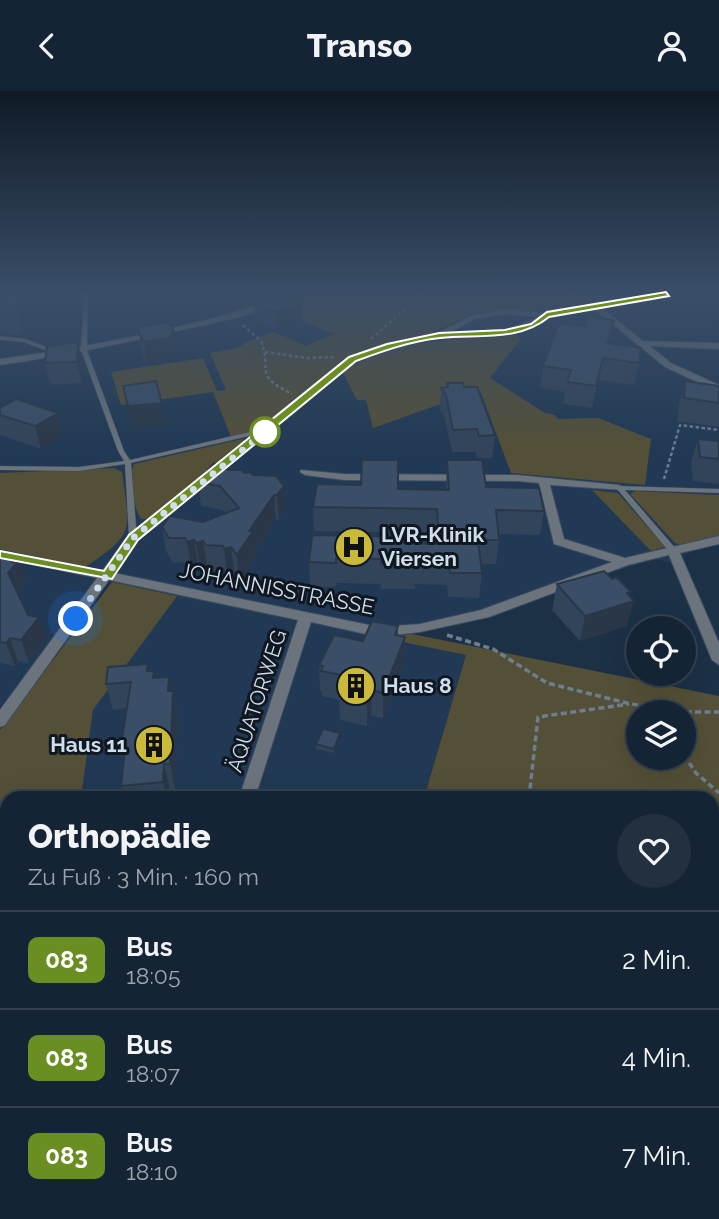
<!DOCTYPE html>
<html lang="de">
<meta charset="utf-8">
<style>
body{margin:0;font-family:Raleway,sans-serif;background:#223040;color:#f1f3f6;height:100vh;display:flex;flex-direction:column;font-size:26px;white-space:nowrap}
*{box-sizing:border-box;margin:0}
p{font-size:23px;color:#9da4ac}
.icon{flex:none;width:38px;height:38px;fill:none;stroke:currentColor;stroke-width:2;stroke-linecap:round;stroke-linejoin:round}
.map{position:relative;flex:1;overflow:hidden}
.panel{position:absolute;left:0px;top:700px;width:719px;height:429px;display:flex;flex-direction:column;background:#152434;border-radius:21px 21px 0 0;box-shadow:0 7px 28px #0002,0 0 0 2px #34414f}
.panel>*{flex:none}
.badge{padding:0 14px;border-radius:10px;font-size:24px;line-height:46px}
.controls{position:absolute;left:626px;top:525px;display:grid;gap:14px}
.controls a{display:grid;place-items:center;width:70px;height:70px;border-radius:50%;background:#152434;box-shadow:0 7px 28px #0002,0 0 0 2px #34414f;font-size:35px}
.you{position:absolute;width:35px;height:35px;margin:-18px;border:5px solid #fff;border-radius:50%;background:#1a73e8;box-shadow:0 0 0 10px #1a73e833}
.map>.badge{position:absolute;translate:-50% -50%;box-shadow:0 0 0 4px #fff}
.round{display:grid;place-items:center;flex:none;width:74px;height:74px;border-radius:37px;background:#223040}
.overview{display:flex;align-items:center;justify-content:space-between;height:119px;padding:0 28px}
h1{font-size:33px;font-weight:800;line-height:52px}
ul{padding:0;list-style:none}
li{display:flex;align-items:center;gap:21px;height:98px;padding:0 28px;border-top:2px solid #34414f}
li div{flex:1}
li b{display:block;font-size:26px}
li em{font-style:normal}
li .badge{min-width:77px;font-weight:700;text-align:center}
header{display:flex;justify-content:space-between;align-items:center;height:91px;padding:0 28px;background:#152434;font-size:32px;font-weight:800}
.map>svg:first-child{display:block}
</style>
<header><svg class="icon" aria-label="back" viewBox="0 0 24 24"><path d="M15 5l-7 7 7 7"/></svg>Transo<svg class="icon" aria-label="person" viewBox="0 0 24 24"><circle cx="12" cy="8" r="4"/><path d="M4 21q1-7 8-7t8 7"/></svg></header>
<div class="map">
<svg width="719" height="1128" viewBox="0 0 719 1128">
<rect width="100%" height="100%" fill="#1c3046"/>
<path fill="#213954" d="M0,203H719V453L683,464L681,468L671,472L654,468L586,489L505,520L412,543L381,546L466,564L424,707H81L93,619L176,505L112,491L117,484L0,460Z
M0,469L99,489L0,616Z"/>
<path fill="#545037" fill-rule="evenodd" d="M295,203H648L545,220L508,219L473,223L431,242L367,259L348,266L273,330L259,338L231,346L213,301L121,314L111,281L203,267L217,300L226,299L210,262L244,255L242,252L274,241L306,255L333,243L269,215Z
M518,244L521,248L490,287L545,322L555,324L558,328L598,327L651,348L645,394L511,382L480,299L373,337L366,309H357L342,280C399,246 454,249 518,244Z
M242,348L247,350L149,428H141C133,416 128,385 134,373Z
M114,377L122,381C130,441 136,442 84,477L0,460V382Z
M592,399L618,402L665,456L651,460Z
M635,400L719,404V445L681,454L675,452L630,403Z
M112,491L177,505L93,619L81,707H7V989L0,987V639Z
M412,543L719,605V1128H160L161,1122H712V707H424L466,564L378,546ZM639,621H684V667H639Z
M0,1113L7,1114V1122H44L74,1128H0Z"/>
<g fill="none" stroke-linecap="round" stroke-linejoin="round">
<defs>
<path id="lane" d="M84,203H88L87,259L124,360L130,369L267,337L270,339L267,341L131,372L137,447L133,449L129,447L125,373L79,380L0,379V375L79,376L124,370L118,360L81,259Z
M0,245L26,248L61,262L56,263L23,251L0,249Z
M619,395L719,398V402L625,399L677,459L678,461L674,463H671L617,398L616,397Z"/>
<path id="street" d="M283,203H293C266,223 218,231 186,238C124,252 63,265 0,274V268C61,260 120,249 180,235C215,227 250,218 283,203Z
M653,203H671L602,217L643,250L719,252V258L650,255L671,272L719,294V301L665,276L594,218L549,226L538,234L508,243L426,249L356,270L137,450L114,482L379,536L420,533L481,519L612,471L554,453L539,392L517,390L344,389L305,384L300,381L301,379L344,383L517,384L619,394L625,397L623,399L550,394L564,448L625,467L719,445V453L680,462L719,552V574L712,569L669,464L628,474L489,526L420,541L379,546L311,531L255,707H239L298,529L109,489L5,634L0,636V619L97,487L0,467V459L102,480L129,444L350,266L391,252L436,243L473,224L506,219L547,222ZM506,223L539,226L508,238L451,241L475,228Z"/>
</defs>
<use href="#lane" stroke="#394c60" stroke-width="1"/>
<use href="#street" stroke="#394c60" stroke-width="2"/>
<path stroke="#6d7e91" stroke-width="2.5" stroke-dasharray="3.5 2.5" stroke-linecap="butt" d="M568,203L577,207
M243,234L261,250C273,281 252,283 292,303
M371,248L422,203
M265,261L307,267L336,266
M664,388L680,334L719,339"/>
<path stroke="#6d7e91" stroke-width="3.5" stroke-dasharray="6 3.5" stroke-linecap="butt" d="M447,544L493,558L547,592L631,613L678,619
M676,621H719
M684,664L696,682L719,702
M529,707L538,626L629,613"/>
<path stroke="#6d7e91" stroke-width="5" stroke-dasharray="8 5" stroke-linecap="butt" d="M177,1128L178,1122"/>
<use href="#lane" fill="#6b737d" fill-rule="evenodd"/>
<use href="#street" fill="#6b737d" fill-rule="evenodd"/>
</g>
<path fill="#324459" d="M0,203H33L22,242H0Z
M301,211L302,230L276,239L255,231L254,212Z
M139,243L178,261L172,268L147,272L143,265Z
M78,251L83,273L82,292L51,294L45,272Z
M609,253L639,272L634,294L598,289L592,317L563,313L565,301L540,297L543,275Z
M685,290L719,295V336L677,330L679,313Z
M447,292L464,296L495,344L492,367H477L475,361H452L444,325L440,318L441,297L447,296Z
M0,317L58,322L63,344L41,358L0,344Z
M698,348L719,350V393L693,390L691,371Z
M447,369L486,396L544,420L540,444L499,443V449L496,473H481L482,482L479,507L448,506L447,494L415,493V498H381V493L337,492L336,496H310L309,471L404,452L436,453V442L314,440L313,416L398,398L446,399Z
M219,378L253,384L276,385L285,419L279,429L276,428L255,459L256,465L239,489L234,480L227,482L226,479H209L207,475L200,477L198,473L191,475L189,471L173,472L166,460L162,436L203,431L226,422L223,419L201,415L198,391Z
M0,461L27,486L23,490L24,494L18,502L28,524L47,549L29,572L18,570L15,575L0,572Z
M557,493L627,535L580,550L552,519Z
M398,535V544L405,546L404,572L383,627L371,625L367,635L340,629L339,609L322,605V600H320L319,574L363,550Z
M149,580L155,587L173,600L178,626L175,698L170,699V707H125L121,695L125,659L122,649L127,617L113,619L106,593Z
M341,647L334,662L316,658V653Z"/>
<path fill="#293748" d="M22,203H33L22,242L17,221Z
M301,211L302,230L276,239L275,221Z
M174,240L178,261L172,268L147,272L144,251Z
M78,251L83,273L82,292L77,271Z
M162,312L166,335L132,338L128,315Z
M58,322L63,344L41,358L35,335Z
M284,395L285,419L279,429L277,404Z
M274,404L276,428L255,459L256,465L239,489L237,464L249,440Z
M194,449L198,473L191,475L187,451Z
M203,450L207,475L200,477L196,452Z
M231,456L234,480L227,482L224,458Z
M20,464L27,486L23,490L24,494L16,504L8,482L12,471Z
M631,501L628,512L634,510L627,535L580,550L585,525Z
M39,526L47,549L29,572L21,549Z
M405,546L404,572L383,627V602Z
M10,547L18,570L15,575L6,552Z
M169,586L178,626L175,698L170,673L168,600Z
M372,599L371,625L367,635V609Z
M340,642L341,647L334,662V658Z
M164,673L170,699V707H167L163,691Z
M1,997L7,1006V1050L0,1078Z"/>
<path fill="#3a4f67" stroke="#293748" stroke-width="2" d="M0,203H22L17,221H0Z
M280,203L301,211L275,221L254,212Z
M588,225L614,229L608,252L641,257L639,272L603,267L596,295L567,291L571,279L543,275L559,232L585,235Z
M168,231L174,240L169,247L144,251L139,243V236Z
M78,251L77,271L45,272L47,255Z
M156,290L162,312L128,315L123,295Z
M685,290L719,295V312L684,307Z
M447,292H463L464,296H477L495,344L479,345L477,338L453,339L446,304L441,297L448,296Z
M16,308L58,322L35,335L0,324V317Z
M698,348L719,350V368L700,366Z
M362,369H398V398L449,399L447,369H482L486,396L539,397L544,420L496,419L499,449H478L482,482H450L449,469L416,468V473L404,474L381,473V468L336,467V472L309,471L312,446L315,444L404,446V452L439,453L437,418L313,416L317,393L361,394Z
M214,372L219,378L225,376L228,379H242L244,382L250,381L253,384L276,385L284,395L277,404H274L249,440H253L237,464L231,456L224,458L223,455L206,454L203,450L196,452L194,449L187,451L185,447H169L162,436L170,425L203,431L239,417L220,395L198,391Z
M0,461L20,464L12,471L17,472L8,482L28,524L39,526L21,549L10,547L6,552L0,551Z
M604,480L612,488L616,486L631,501L627,502L634,510L585,525L557,493Z
M372,530L398,535L395,544L405,546L383,602L372,599L367,609L339,603L347,585L321,580L323,575L319,574L334,544L363,550Z
M148,573L147,580H154L153,587L169,586L168,600H173L170,673H164L163,691L121,695L126,649H122L131,591L106,593L108,576Z
M323,638L340,642L334,658L316,653Z"/>
<linearGradient id="sky" x2="0" y2="1"><stop stop-color="#0f1a26"/><stop offset="0.56" stop-color="#3a4e68"/><stop offset="1" stop-color="#3a4e68" stop-opacity="0"/></linearGradient>
<rect width="719" height="361" fill="url(#sky)"/>
<path fill="#6b8e23" stroke="#fff" stroke-width="2" d="M666,201L669,205L549,226C519,251 477,243 440,247C411,250 383,260 356,270L138,449L112,488L0,467V460L104,480L129,444L349,266L387,253L439,242L505,239L531,233L547,221Z"/>
<g fill="none" stroke-linecap="round" stroke-linejoin="round">
<path stroke="#d0ddeb" stroke-width="7" stroke-dasharray="0 12.6" d="M76,528L133,447L269,338L265,341"/>
</g>
<defs>
<symbol id="hospital-disc" viewBox="-11 -11 22 22"><circle r="9.5" fill="#cbba39" stroke="#0f1721"/><path d="M-5-5h3v3.5h4V-5h3V5h-3V1.5h-4V5h-3Z" fill="#111"/></symbol>
<symbol id="building-disc" viewBox="-11 -11 22 22"><circle r="9.5" fill="#cbba39" stroke="#0f1721"/><path d="M-4-6H4V6H1V3H-1V6H-4ZM-2.5-4.3h1.7v1.8h-1.7ZM.8-4.3h1.7v1.8H.8ZM-2.5-1h1.7V.8h-1.7ZM.8-1h1.7V.8H.8Z" fill="#111"/></symbol>
</defs>
<g fill-rule="evenodd">
<use href="#hospital-disc" x="332" y="434" width="44" height="44"/>
<use href="#building-disc" x="334" y="573" width="44" height="44"/>
<use href="#building-disc" x="132" y="632" width="44" height="44"/>
</g>
<circle fill="#fff" stroke="#6b8e23" stroke-width="3.5" cx="265" cy="341" r="14"/>
<g text-anchor="middle" stroke-width="6" stroke-linejoin="round" paint-order="stroke">
<g font-size="21" font-weight="bold" fill="#d0ddeb" stroke="#0f1721" text-anchor="start">
<text x="381" y="451">LVR-Klinik<tspan x="381" dy="24">Viersen</tspan></text>
<text x="383" y="602">Haus 8</text>
<text x="127" y="661" text-anchor="end">Haus 11</text>
</g>
<g font-size="21" fill="#d0ddeb" stroke="#0f1721">
<text transform="translate(277 498) rotate(11)" y="7">JOHANNISSTRASSE</text>
<text transform="translate(257 610) rotate(-72)" y="7">ÄQUATORWEG</text>
</g>
</g>
</svg>
<div class="controls">
<a><svg class="icon" aria-label="locate" viewBox="0 0 24 24"><circle cx="12" cy="12" r="6"/><path d="M12 2v4M12 18v4M2 12h4M18 12h4"/></svg></a>
<a><svg class="icon" aria-label="layers" viewBox="0 0 24 24"><path d="M12 4l9 5-9 5-9-5zM3 14l9 5 9-5"/></svg></a>
</div>
<div class="you" style="left:76px;top:528px"></div>
<section class="panel">
<div class="overview"><div><h1>Orthopädie</h1><p>Zu Fuß · 3 Min. · 160 m</p></div><a class="round"><svg class="icon" aria-label="heart" viewBox="0 0 24 24"><path d="M12 20l-8-8c-3-5 5-10 8-4 3-6 11-1 8 4z"/></svg></a></div>
<ul>
<li><span class="badge" style="background:#6b8e23;color:#fff">083</span><div><b>Bus</b><p>18:05</p></div><em>2 Min.</em></li>
<li><span class="badge" style="background:#6b8e23;color:#fff">083</span><div><b>Bus</b><p>18:07</p></div><em>4 Min.</em></li>
<li><span class="badge" style="background:#6b8e23;color:#fff">083</span><div><b>Bus</b><p>18:10</p></div><em>7 Min.</em></li>
</ul>
</section>
</div>
